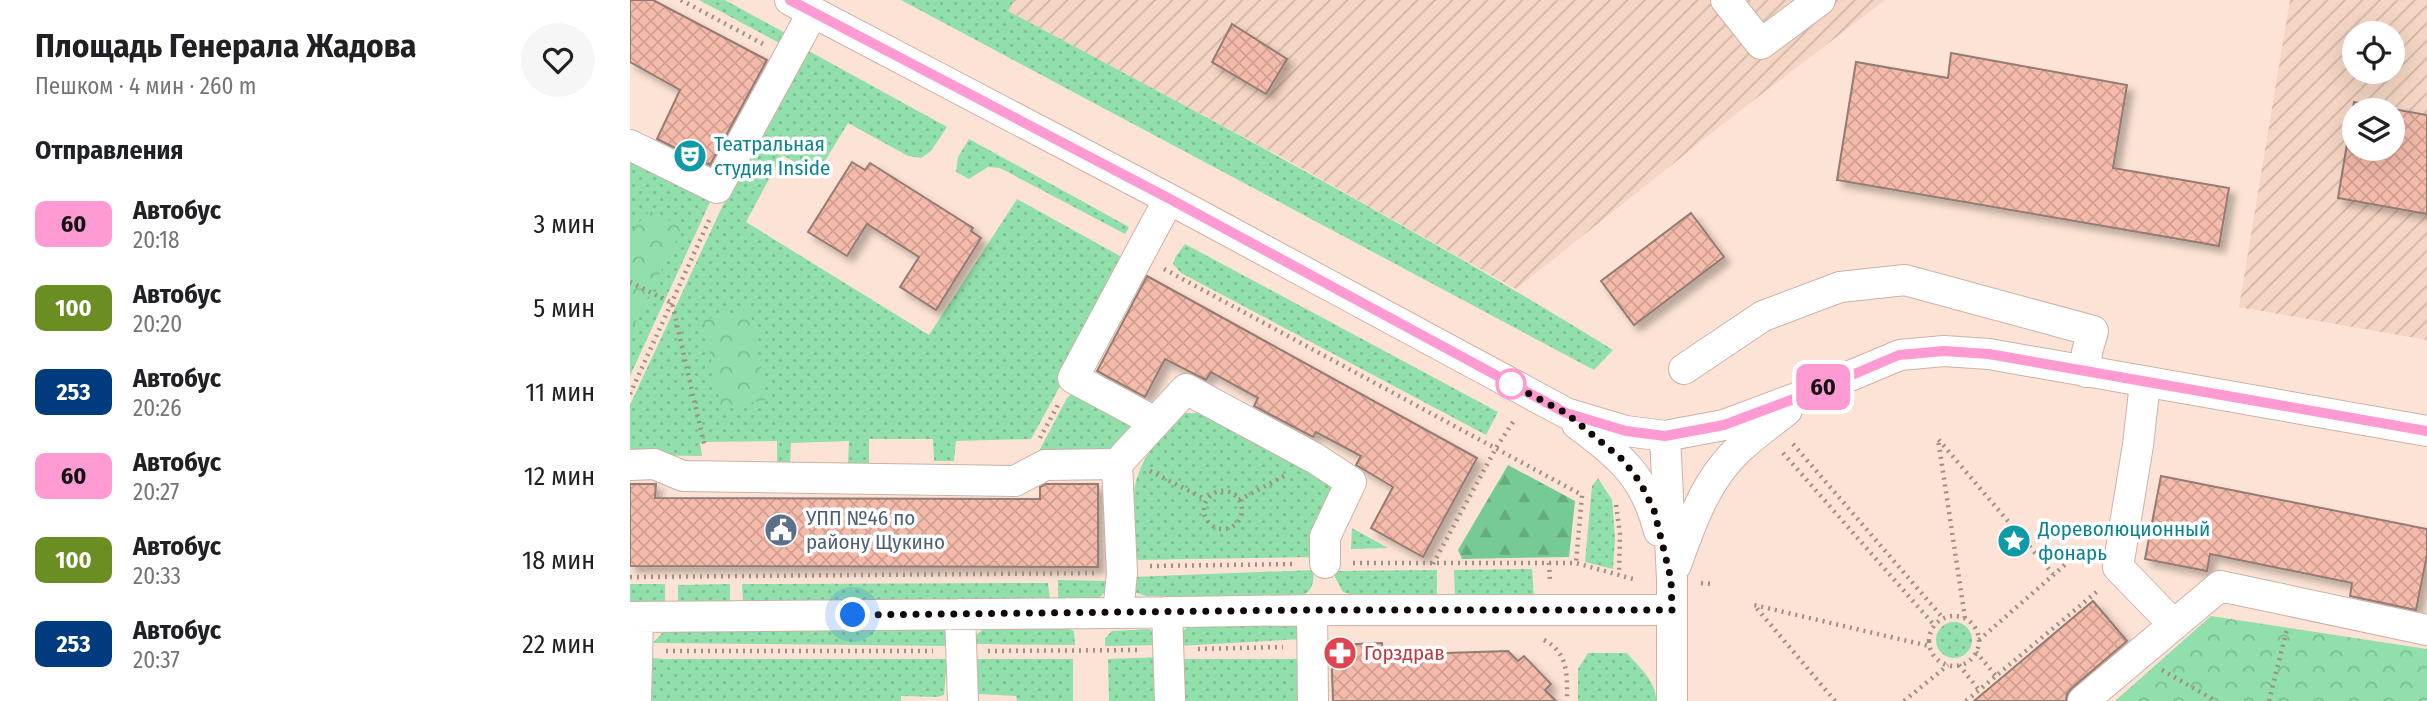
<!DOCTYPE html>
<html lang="ru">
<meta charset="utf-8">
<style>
body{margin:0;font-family:"Fira Sans Condensed",sans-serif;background:#f6f6f6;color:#202124;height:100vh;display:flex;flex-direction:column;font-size:26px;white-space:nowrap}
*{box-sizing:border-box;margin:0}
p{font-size:23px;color:#757577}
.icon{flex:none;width:38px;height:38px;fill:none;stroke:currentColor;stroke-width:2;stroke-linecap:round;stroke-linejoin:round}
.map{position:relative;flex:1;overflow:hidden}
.details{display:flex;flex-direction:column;background:#fff;width:630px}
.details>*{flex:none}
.badge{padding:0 14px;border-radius:10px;font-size:24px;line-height:46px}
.buttons{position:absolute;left:1712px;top:21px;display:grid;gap:14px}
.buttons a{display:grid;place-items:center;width:63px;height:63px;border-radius:50%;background:#fff;box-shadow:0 7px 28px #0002;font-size:35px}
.you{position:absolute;width:35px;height:35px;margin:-18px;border:5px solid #fff;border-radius:50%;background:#1a73e8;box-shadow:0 0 0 10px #1a73e833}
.map>.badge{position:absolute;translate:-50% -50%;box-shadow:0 0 0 4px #fff}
h2{padding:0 35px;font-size:26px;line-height:63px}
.round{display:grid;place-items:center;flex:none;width:74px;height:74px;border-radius:37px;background:#f6f6f6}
.head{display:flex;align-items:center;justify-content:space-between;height:119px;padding:0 35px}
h1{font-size:33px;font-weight:700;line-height:52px}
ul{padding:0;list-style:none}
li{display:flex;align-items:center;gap:21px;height:84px;padding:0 35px}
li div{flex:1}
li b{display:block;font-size:26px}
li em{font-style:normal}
li .badge{min-width:77px;font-weight:700;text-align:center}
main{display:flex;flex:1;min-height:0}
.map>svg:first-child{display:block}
</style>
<main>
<section class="details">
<div class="head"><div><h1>Площадь Генерала Жадова</h1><p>Пешком · 4 мин · 260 m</p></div><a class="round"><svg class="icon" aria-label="heart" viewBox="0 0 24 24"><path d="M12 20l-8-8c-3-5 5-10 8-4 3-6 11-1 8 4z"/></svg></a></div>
<h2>Отправления</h2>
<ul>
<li><span class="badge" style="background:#ff9ad2;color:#111">60</span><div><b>Автобус</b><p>20:18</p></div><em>3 мин</em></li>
<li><span class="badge" style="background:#6b8e23;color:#fff">100</span><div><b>Автобус</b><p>20:20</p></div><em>5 мин</em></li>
<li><span class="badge" style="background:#003b80;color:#fff">253</span><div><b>Автобус</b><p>20:26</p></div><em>11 мин</em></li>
<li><span class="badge" style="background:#ff9ad2;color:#111">60</span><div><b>Автобус</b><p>20:27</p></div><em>12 мин</em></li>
<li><span class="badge" style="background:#6b8e23;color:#fff">100</span><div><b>Автобус</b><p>20:33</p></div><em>18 мин</em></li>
<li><span class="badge" style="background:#003b80;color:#fff">253</span><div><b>Автобус</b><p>20:37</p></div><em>22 мин</em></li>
</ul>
</section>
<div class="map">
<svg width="1797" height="701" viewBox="0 0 1797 701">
<defs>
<pattern id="industrial-furrows" width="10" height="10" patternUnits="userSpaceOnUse" patternTransform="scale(1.75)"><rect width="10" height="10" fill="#f5d5c3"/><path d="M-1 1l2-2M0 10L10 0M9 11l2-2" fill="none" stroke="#d1b6a6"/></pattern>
<pattern id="grass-dots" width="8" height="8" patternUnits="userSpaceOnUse" patternTransform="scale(1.75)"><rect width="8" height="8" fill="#91dfaa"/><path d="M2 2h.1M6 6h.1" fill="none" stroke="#7cbe91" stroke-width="1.8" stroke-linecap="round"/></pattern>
<pattern id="forest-firs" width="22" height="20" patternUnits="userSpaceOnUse" patternTransform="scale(1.75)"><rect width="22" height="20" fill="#76ca93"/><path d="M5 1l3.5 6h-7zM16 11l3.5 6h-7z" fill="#65ac7d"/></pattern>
<pattern id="park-crowns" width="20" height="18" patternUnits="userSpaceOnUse" patternTransform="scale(1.75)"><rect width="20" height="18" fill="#91dfaa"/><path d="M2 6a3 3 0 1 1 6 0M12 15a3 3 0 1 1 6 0" fill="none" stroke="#7cbe91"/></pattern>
<pattern id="building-cross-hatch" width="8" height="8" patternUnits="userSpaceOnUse" patternTransform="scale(1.75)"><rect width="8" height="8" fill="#f4bbab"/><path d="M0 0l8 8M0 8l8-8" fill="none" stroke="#d09f92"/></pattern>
<filter id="shadow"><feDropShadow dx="6" dy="6" stdDeviation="3.5" flood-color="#0004"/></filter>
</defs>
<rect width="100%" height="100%" fill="#fde3d5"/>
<path fill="url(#industrial-furrows)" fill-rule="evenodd" d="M384,0H1255L1103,116L886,289L659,161L378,11Z
M1660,0H1797V340L1609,307ZM1724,33H1762V72H1724ZM1724,110H1762V149H1724Z"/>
<path fill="url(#grass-dots)" d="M69,0H95L157,34L153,45Z
M271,0H384L378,11C582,120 786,228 983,350L964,370Z
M177,50L317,127L301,151L291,158L278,156L218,123L187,174L152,155L116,222L299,335L387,199L499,261L401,439L326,441L324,461H304L303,439H239V463H218L219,441L161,443L160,465H147V441L70,442L72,456L0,455V405L92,207L164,76Z
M339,139L499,227L495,234L370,168L358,167L339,179L326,172L328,157Z
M0,159L81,200L0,376Z
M555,244L868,412L856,435L551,273L543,264L546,256Z
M450,387L507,419L484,450L408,453L437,398Z
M555,413H575L704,484L684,557L503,560C501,488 498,464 555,413Z
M968,478L982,500L985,538L983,569L955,562L962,486Z
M722,528L758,548L721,549Z
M902,569L904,597L825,598L824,570Z
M684,570C683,585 683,592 668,597L516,596L505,592L501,577Z
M807,570V598L729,597L713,592L705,577V571Z
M428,580L477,581L476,591L469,598L428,600Z
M418,583L420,600L113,603L112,584Z
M0,584H35V603L0,602Z
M100,584V603L48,601V585Z
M673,620V639L547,646L550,633L561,625Z
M1306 640a18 18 0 1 1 36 0a18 18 0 1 1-36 0Z
M46,628L313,629L319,632L323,646L23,643L32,633Z
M361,628H436L444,631L445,645L345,644V636L352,630Z
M519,629L529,635L531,645L475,646V638L482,631Z
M958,653H997C1008,666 1027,682 1026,701H948V669Z
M531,657L533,701H479L478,659Z
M22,658L34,659H317L314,695L307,697L271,696V701H21Z
M343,659H443V701H387L386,696L349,694L343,685Z
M547,659H674V701H548Z"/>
<path fill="url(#forest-firs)" d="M878,465L945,501L939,557L832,559L828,550Z"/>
<path fill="url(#park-crowns)" d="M20,211L53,227L0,333V232Z
M120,309L137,400L91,408L73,320Z
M1581,616L1797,649V701H1485Z"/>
<path fill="url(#building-cross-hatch)" stroke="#947b73" stroke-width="2" fill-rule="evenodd" filter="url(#shadow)" d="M0,0H23L137,60L80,165L27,139L50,90L0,62Z
M602,24L657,59L636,94L582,62Z
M1321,53L1497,85L1483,168L1599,188L1589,246L1207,180L1226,62L1318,78Z
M1724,102L1797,115V214L1708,198ZM1724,110H1762V149H1724Z
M222,162L235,170L240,163L343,228L341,231L351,238L306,310L270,287L289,257L237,224L217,256L178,232Z
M1061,213L1094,257L1004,325L971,281Z
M517,276L847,458L793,557L741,528L763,487L726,465L731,456L686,432L683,437L624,406L628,398L581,372L576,380L535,359L515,397L467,371Z
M1531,476L1797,529V555L1786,610L1720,596L1722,583L1580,554L1577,571L1515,559Z
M0,484H26L25,498L410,499V487L416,484H468V567L0,566Z
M1463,601L1497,641L1442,688L1437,694L1436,701H1344Z
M752,643L753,655L878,651L888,661L894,656L921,684L915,690L926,701H703L701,645Z"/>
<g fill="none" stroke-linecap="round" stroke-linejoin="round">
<defs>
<path id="minor" d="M160,0L539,199L936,413L996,431L1035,436L1094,425L1177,394L1270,355L1314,351L1359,354L1797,431
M1096,0L1131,44L1190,0
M0,145L87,188L183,12
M1054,369L1133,316L1210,287L1275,280L1463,331L1457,352L1456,372
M1515,383L1508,445L1488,567L1544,625
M525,422L443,378L539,199
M947,424C991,457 1015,476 1029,531
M1035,436L1042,579V701
M487,464L556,389L686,459L721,482L695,537V563
M0,465L24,464L53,476L385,481L415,465L487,464L492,573L488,613
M1046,565C1061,523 1076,479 1110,448C1125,434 1141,423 1157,410
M682,610L683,701
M537,612L540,701
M330,614L333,701
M0,617L488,613L682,610H1042
M6,701L8,617
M1453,701L1590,586L1797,630"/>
</defs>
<use href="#minor" stroke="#cbb2a5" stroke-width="32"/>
<path stroke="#a18e84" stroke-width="4.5" stroke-dasharray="2 5" stroke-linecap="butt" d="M51,0L133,44
M534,269L952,495L946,563
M0,282L42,303L75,448
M0,394L81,216
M410,438L429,403
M1163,444L1313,618
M1153,453L1304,625
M520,471L575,499
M574 510a19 19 0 1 1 38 0a19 19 0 1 1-38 0Z
M609,500L654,476
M986,505L990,534L989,575
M723,563H946L1003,579
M919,563L920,581
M803,564L866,448L885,419
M520,566L666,564
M0,577L465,573
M1071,583L1082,584
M1299 641a25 25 0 1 1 50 0a25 25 0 1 1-50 0Z
M1335,618L1308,439L1423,574
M914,640C939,653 937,676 937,701
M1349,640L1453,549L1463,554
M568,649L653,647
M36,651H303
M358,651L510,650
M1346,652L1366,676
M1329,665L1349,690
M1532,670L1586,701
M1205,701L1124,605L1299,646
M1274,701L1318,665
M1336,701L1470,589
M1639,701L1657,629"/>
<use href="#minor" stroke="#fff" stroke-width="30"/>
</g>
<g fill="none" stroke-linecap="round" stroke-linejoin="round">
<defs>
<path id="line" d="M160,0L540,199L936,413L996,431L1035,436L1094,425L1177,394L1269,355L1314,351L1359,354L1797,431"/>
</defs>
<use href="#line" stroke="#fff" stroke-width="16"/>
<use href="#line" stroke="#ff9ad2" stroke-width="10"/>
<path stroke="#120a06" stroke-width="7" stroke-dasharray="0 12.6" d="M223,615L682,610H1042L1041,579L1024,510L1010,482L993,460L936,413L879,383L881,384"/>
</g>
<defs>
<symbol id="theatre-disc" viewBox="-11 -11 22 22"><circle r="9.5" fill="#0f9aa8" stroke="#fff"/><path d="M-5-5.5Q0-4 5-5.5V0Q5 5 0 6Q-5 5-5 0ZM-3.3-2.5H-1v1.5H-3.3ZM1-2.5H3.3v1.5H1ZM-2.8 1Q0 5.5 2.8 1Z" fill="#fff"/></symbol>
<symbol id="civic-disc" viewBox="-11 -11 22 22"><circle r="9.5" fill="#5c6f8a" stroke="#fff"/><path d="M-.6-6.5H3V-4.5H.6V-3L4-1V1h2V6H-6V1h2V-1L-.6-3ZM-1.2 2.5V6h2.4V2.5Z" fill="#fff"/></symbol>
<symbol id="sight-disc" viewBox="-11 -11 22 22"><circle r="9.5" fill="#0f9aa8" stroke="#fff"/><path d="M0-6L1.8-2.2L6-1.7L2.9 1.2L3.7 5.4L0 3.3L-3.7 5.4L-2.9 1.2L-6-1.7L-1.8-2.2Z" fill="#fff"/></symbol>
<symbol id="pharmacy-disc" viewBox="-11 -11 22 22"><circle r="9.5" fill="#e0444e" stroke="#fff"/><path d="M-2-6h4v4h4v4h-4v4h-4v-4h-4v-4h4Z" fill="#fff"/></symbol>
</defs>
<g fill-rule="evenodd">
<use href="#theatre-disc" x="41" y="137" width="38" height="38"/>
<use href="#civic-disc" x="132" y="511" width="38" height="38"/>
<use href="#sight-disc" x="1365" y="522" width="38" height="38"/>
<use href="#pharmacy-disc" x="691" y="634" width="38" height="38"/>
</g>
<circle fill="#fff" stroke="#ff9ad2" stroke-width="3.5" cx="881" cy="384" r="14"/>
<g text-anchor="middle" stroke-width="7" stroke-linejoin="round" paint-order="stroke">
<g font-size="21" fill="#0d838f" stroke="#fff" text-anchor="start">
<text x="84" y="151">Театральная<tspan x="84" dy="24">студия Inside</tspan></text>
<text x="1408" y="536">Дореволюционный<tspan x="1408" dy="24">фонарь</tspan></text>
</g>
<g font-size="21" fill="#4e5e75" stroke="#fff" text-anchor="start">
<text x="176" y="525">УПП №46 по<tspan x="176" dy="24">району Щукино</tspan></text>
</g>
<g font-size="21" fill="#be3a42" stroke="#fff" text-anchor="start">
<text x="734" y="660">Горздрав</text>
</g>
</g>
</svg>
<div class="buttons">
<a><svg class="icon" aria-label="locate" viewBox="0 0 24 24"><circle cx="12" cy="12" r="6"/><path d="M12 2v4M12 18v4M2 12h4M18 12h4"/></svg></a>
<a><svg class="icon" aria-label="layers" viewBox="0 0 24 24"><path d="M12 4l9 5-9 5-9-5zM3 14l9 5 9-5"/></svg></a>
</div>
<div class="you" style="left:223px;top:615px"></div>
<b class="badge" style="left:1193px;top:387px;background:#ff9ad2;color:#111">60</b>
</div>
</main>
